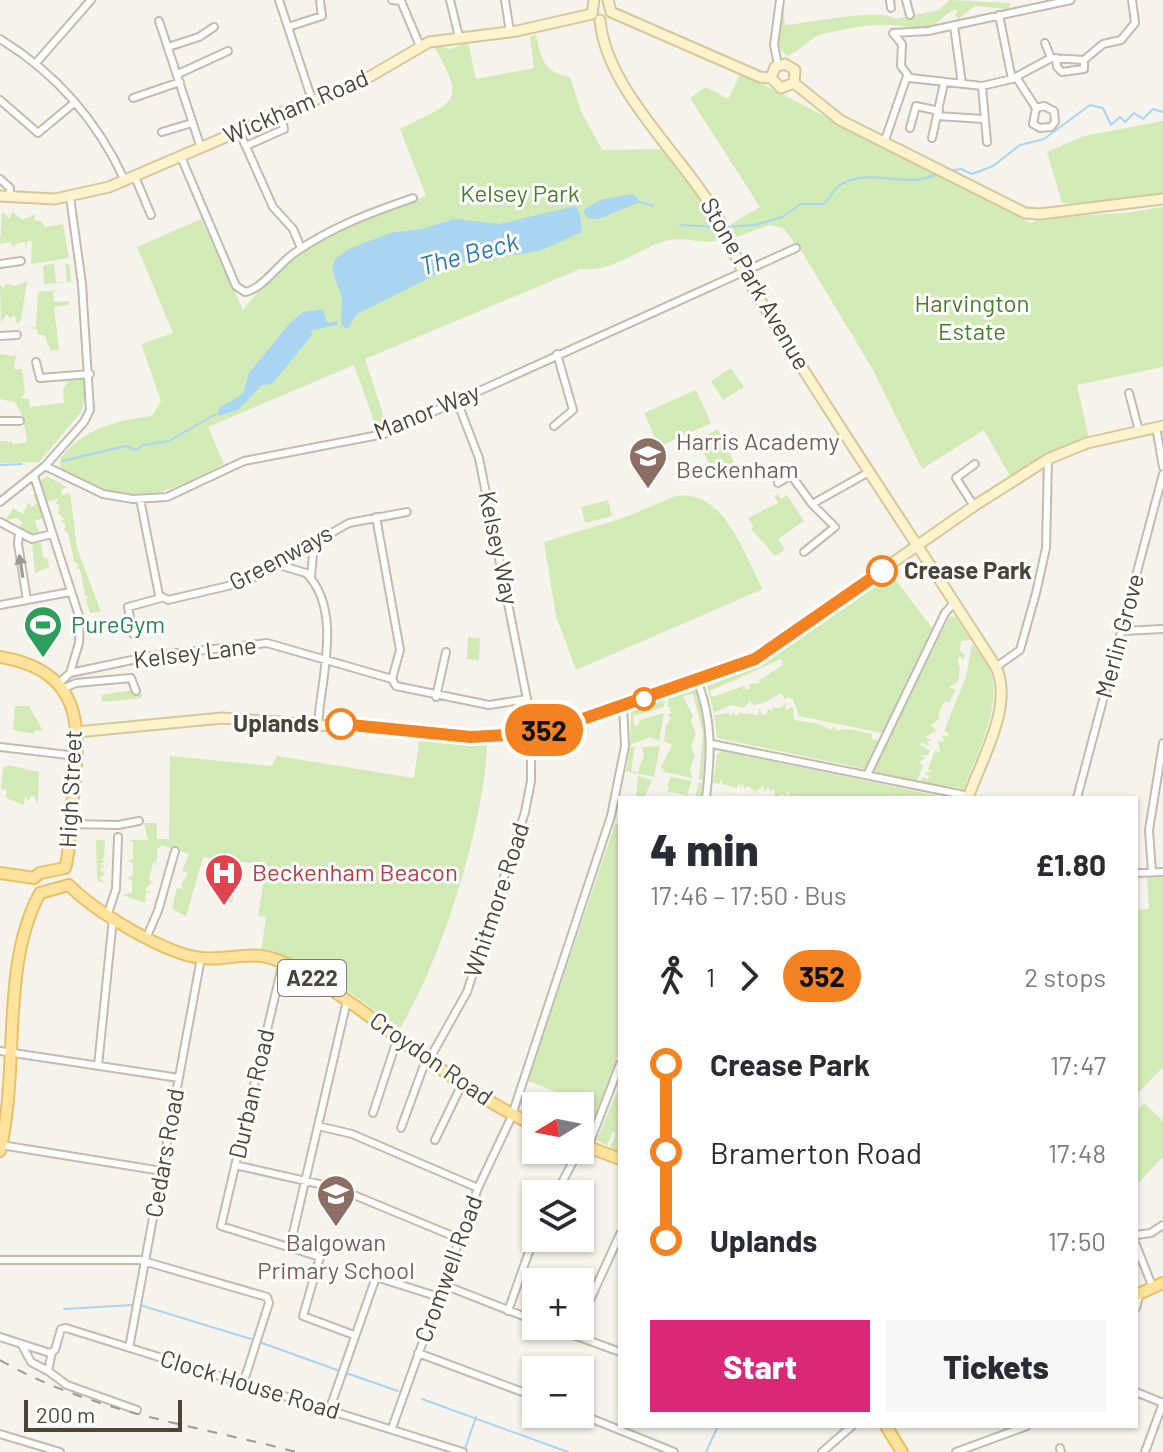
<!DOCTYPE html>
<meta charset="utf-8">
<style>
body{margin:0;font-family:Barlow,sans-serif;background:#f7f7f7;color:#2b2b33;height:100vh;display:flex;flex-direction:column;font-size:30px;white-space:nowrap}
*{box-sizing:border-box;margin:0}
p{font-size:26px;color:#7c7c81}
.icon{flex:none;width:44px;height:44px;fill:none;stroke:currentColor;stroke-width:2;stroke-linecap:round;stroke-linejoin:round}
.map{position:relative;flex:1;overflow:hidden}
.side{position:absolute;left:618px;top:796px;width:520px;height:632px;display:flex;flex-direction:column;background:#fff;border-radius:0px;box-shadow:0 2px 6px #0004}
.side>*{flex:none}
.badge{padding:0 16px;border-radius:26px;font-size:28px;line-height:52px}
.needle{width:52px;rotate:260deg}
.buttons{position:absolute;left:522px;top:1092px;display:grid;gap:16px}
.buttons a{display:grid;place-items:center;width:72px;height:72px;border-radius:0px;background:#fff;box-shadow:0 2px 6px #0004;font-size:40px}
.scale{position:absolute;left:24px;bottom:20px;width:158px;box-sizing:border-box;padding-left:8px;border:4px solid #4b4439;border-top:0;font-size:22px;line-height:28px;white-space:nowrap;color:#4b4439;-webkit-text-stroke:6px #fff;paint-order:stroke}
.map>.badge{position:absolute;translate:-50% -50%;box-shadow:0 0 0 4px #fff}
.legs{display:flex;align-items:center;gap:12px;height:88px;padding:0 32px;font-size:26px}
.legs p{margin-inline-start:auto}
.overview{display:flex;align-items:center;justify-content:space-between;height:136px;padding:0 32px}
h1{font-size:44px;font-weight:800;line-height:60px}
.action{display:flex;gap:16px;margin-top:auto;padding:16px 32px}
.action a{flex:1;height:92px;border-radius:0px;background:#db2777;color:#fff;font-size:32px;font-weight:800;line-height:92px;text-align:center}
.action a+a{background:#f7f7f7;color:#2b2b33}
ul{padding:0 32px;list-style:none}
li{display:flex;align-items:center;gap:28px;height:88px;font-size:30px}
li i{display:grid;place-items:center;width:12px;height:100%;margin:0 10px;background:currentColor}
li i::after{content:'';width:20px;height:20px;margin:-10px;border:6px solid;border-radius:50%;background:#fff}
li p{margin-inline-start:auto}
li:first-child i{background:linear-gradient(#0000 50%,currentColor 0)}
li:last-child i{background:linear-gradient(currentColor 50%,#0000 0)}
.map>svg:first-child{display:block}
</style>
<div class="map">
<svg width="1163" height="1452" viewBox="0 0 1163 1452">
<rect width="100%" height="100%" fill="#f6f3ec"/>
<path fill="#d2eab5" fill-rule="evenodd" d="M782,0L785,25C806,24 879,7 896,19L939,10L949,0L1011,3L1008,9L975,6L958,19L955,15L958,9C944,12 941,24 927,27C915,29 894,24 879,25C862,25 841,30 823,34C809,37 801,52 786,56L777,43Z
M536,35C541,58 544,73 570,77L581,111L602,150L666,149L712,215L721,239C706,246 683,235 665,241C636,250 611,273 580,269L365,359L386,424L376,427L354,365L208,427L224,464C151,500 139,508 61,471L60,459C82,429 117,420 152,416L161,401L141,344L173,333L137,247L201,219L243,310C298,240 347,227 426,196L400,129C455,101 468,104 433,45L451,49L468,42L476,79L534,68L530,36Z
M741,73L1031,223L1040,218L1124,213L1163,207V367L1077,385L1089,438L1010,476L984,430L922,469L872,368L802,252L783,228L769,225L736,237L731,224L760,207L690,98L706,87L728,99Z
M1163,121V194L1086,204L1062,203L1047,152L1084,136Z
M2,211L10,219L12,211L22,220L36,214L34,220L43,222L44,227L63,224L69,258L31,264L32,241H27L26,251L25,242L15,244V248L10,242L0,244Z
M65,262L70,266L71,282L44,284L43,266L54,263L56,282H67Z
M27,281L21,320L17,325L15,315L10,318L6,314L1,324L0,285L3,288L6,284L16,286Z
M59,290L53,292L54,302L69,301V305L54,307L59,350L51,351L44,335H38L37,329L29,328L36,327L38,292Z
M17,348L14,369H22L25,393L21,398L29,399L30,407L64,403L63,389L69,380H84L86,396L81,412L39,462L0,463V441H8V444L10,441L14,444L27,442L23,417L15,402L0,399V354L15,356Z
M731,368L744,387L723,400L711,381Z
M696,390L711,423L659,447L644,413Z
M718,429L736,467L716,477L697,440Z
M47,476L67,487L61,490L62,495L70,493L77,548L101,612L90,613L86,600L89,596H85L80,569H76L79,565L74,561L68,533L64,530L66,525L61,521L64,519L58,513L60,505L56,504L58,499L46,502L40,481Z
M36,494L43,518L34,521L40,533L33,537L17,528L23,523L17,518L6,520L13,508L23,514L29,502L32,507L37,503L33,495Z
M778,494L781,499L787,495L804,521L778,539L785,550L775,556L752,530L753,526L748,518L778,503L774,496Z
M676,496C725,489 743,554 763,589L576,670L556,616L544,542L623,518Z
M608,500L612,516L585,523L581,507Z
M32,543H41L43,557L48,559L49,567L35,573Z
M889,571L932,628L882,733L799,716L793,699L787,697L785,700L781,693L764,703L753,705L750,701L744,708L731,705L714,713L707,686L758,665ZM781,659L783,665L759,680L760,683L748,684L750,688L746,690L744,686L712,697L710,691Z
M950,616L956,617L971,640L961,641L960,651L965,655L964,659L959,657L957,660L960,668L958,682L949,687L955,690L950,702H944L938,715L940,721L937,720L931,726L937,730L925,737L932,741H927L929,746L922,742L920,745L930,751L928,755H920L926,758L919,762L923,766L917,781L876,773L874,769Z
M468,637L480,638L479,660L467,659Z
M972,644C1017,680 980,745 964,789L920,782L922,777L928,779L929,776L924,773L931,772L928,769L935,751L940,752L938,741L944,742L942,735L947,737L948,733L944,731L966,677Z
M133,690L134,695L142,694V698L102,702L101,695Z
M696,690L706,724L703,780H699L703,733L693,694L683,696L693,716L691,721L696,734L691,746L695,756L690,768L692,778L660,771L665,770L661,767L672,745L664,741L666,726L671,718L668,714L672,713L669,709L673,708L668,707V698Z
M665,699L664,707L633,716L634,725L638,726L640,720L664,713L659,741L650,737L630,745L631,711Z
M786,703L785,710L793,707L794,720L815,723L832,730L833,726L838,731C847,726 864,733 872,734V739L878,740L865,769L717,738L714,715L729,713L731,717L732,713L738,716L739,713L758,715L760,708L761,714L766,715L768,709L772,711L773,707L780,708Z
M15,706H29L43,731L35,730L34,734L13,730Z
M419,741L487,744C485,821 441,963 400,1028L332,980L261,952L266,917L258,916L266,865L203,857L186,917L172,908L177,888L184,889L181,885L188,873L182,871L189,854L161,845L157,850V861L153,862L160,864L153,863L149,880L155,884L151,883L145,890L152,893H146L145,903L123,895L132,892V880L127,878L133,875V863L127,861L133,859V842L128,840H148L144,823H157V839H169L170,756L272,766L277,756L414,778Z
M660,746L654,777L626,771L630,747H635L631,771L638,772L644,755L642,747Z
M722,751L949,798H790L788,791L785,797L781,793L780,797L775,796L774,789L770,792L768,787L765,792L763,786L755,792L749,786L744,789L743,783L740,787L739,782L737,788L722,784V778L719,784L713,783L717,755Z
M9,765L39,772L38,804L34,796H30L29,801L25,796L24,805L6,798V790L1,789L3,768Z
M638,776L652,780L644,798H636Z
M671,777L692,781L687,794L695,797L699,782L702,783L701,798L665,791L670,789L667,786Z
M615,824H620V1050L588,1133L584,1137L580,1135V1106H555L559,1093L528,1081Z
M96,840H105L104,858L101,859L105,862L100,864L105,866L100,870L105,874L100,878L105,884L97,880Z
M227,876L237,879L232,903L221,900Z
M1163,877V1067L1136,1095V910L1149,909L1147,878Z
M620,1084V1149L619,1151L610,1148L616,1133L613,1132L607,1146L597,1140Z
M1144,1103L1163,1121V1157L1136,1185V1111Z"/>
<path fill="#a9d4f2" d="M633,194L640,202L598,219L587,218L583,210L600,200Z
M575,206L580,213L582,232L539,251L459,263L357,314L347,329L341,325L342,298L332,269L335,259L349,249L390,233L422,229L454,219L500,224Z
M323,309L327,323L337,321V325L310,331L313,334L272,384L262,385L238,410L218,416L219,408L243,394L249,373L290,323L303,312Z"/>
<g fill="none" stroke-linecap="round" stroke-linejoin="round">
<path stroke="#a9d4f2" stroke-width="2" d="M949,171L961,169L972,174L993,166L1020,145L1044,139L1090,105L1103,108L1111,125L1120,117L1125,122L1134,113L1143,119L1153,109L1163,112
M640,202L653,206
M680,225L720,227
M726,227L755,225L782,217L801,204H823C830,200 831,191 839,186C868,165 906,191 939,173
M62,461L126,446L136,450L143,445L169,441L216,414
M0,465L22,464
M143,1306L251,1339
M64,1309L132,1305
M262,1343L340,1371
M346,1373L398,1391
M422,1399L568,1452
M465,1449L476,1417
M706,1452L718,1426"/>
<defs>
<path id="street" d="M279,0L312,100
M392,0L401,1L420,46
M450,0L459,37
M505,0L510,32
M890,0L891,8
M906,0L910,15
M999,15L1012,79
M159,21L201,148
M954,26L962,84
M288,27L322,16L320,1
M893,33L902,44L901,66L910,78L982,86L1012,79L1051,58L1084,60L1103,44L1121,40L1135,23L1132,0
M893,33L928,31L1071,0
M0,39C56,73 98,122 125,181
M1045,43L1051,58
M168,47L199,37L214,27
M1056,58L1057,67L1062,72L1084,69V60
M36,63L91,0
M778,65L774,45L780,0
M178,74L228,51
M1016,77L1036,108L1033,124L1040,128L1051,127L1055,122L1054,111L1044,106L1036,108
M982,86L987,142
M133,98L180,82
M0,100L38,133L74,103
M937,116L983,119
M910,128L916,106L939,111
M239,131L273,207L293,229L301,248
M162,132L192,123
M932,138L944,83
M884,143L907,76
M246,146L284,129L280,113
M181,157L236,286L245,292C261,290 279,264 293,254C331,227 370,213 413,198
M135,177L151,215
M0,179L10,188V196
M0,264L21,261
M0,336L17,335
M36,362L40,378L90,374
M1129,393L1139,431
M0,421H20
M554,426L573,410L557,354
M1156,427L1163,467
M45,466L103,494L133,499L167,497L244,461L384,434L796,248
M34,476L80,619L79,643L70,673
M778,483L791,475L812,504
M140,499L159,595L168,600L245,582L349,523L407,512
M0,502L45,466L84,422L90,410L82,284L70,197
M974,506L956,478L975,464
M376,517L400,650L392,679
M0,522L32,539L52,534
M19,533L18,544L27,600
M804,552L835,527L812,504L869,472
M279,565L306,573C343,610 321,678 318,724
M311,577L314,542
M0,605L70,592
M1122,631L1163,629
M133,634L128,607L161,598
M996,667L1020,650L1036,593L1046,548L1048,459
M698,682C713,723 711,755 706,798
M58,684L70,673L151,656L267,643L392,679L396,686L489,705L527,699L479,458L457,401
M62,689L76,683L131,678L136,691
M436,697L446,652
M712,744L969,796
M0,747L77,756
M867,775L945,613L953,604
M1077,798L1163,474
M70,824L118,825L139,821
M1152,872L1149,830L1163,743
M1136,873L1163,872
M108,913L116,889L118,837
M147,936L158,911L175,851
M283,962L221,1226L320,1257L303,1316L354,1335
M0,1051L179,1078
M430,1058L467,992L525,812L531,781V733
M98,1066L113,918
M373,1113L398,1037
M318,1126L352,1134L478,1188
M401,1128L427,1057
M435,1140L463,1082
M1,1145L162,1171
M588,1147L620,1064
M235,1165L337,1188L460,1239
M556,1194L579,1150
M1136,1235L1151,1233L1163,1225
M1136,1245L1153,1288
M290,1246L347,1001
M0,1260H140L267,1297L269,1303L243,1384
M444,1285L536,1321
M1136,1308L1140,1293
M508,1311L536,1232
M580,1322L620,1234
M549,1326L620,1352
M0,1337L50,1353L55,1350L61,1329L66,1328L463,1452
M22,1345L31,1362L48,1371L52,1352
M129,1348L201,958
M418,1353L536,1397
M48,1371L67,1385L137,1410
M1136,1392L1163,1403
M330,1408L376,1277L439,1297
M580,1414L674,1452
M392,1428L478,1188L511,1118L611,816L625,746L623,706
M0,1434L60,1452
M1060,1448L1061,1452
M822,1452L852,1426
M956,1452L1027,1426
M1145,1452L1163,1403"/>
<path id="secondary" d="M608,0L611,12
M611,12L760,77L771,78
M592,14L594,0
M600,20C606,89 680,153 715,212C727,233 734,256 746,277C826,410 913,537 996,667C1014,706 981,760 968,798
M771,78L775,67L785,64L795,70L794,83
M771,78L781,88L794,83
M794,83L840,120L1025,213L1040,214L1163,199
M0,196L55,199L109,187L300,105L352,87L429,42L517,31L592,14
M77,732L222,718L481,737L531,733L577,721L755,659L974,506L1048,459L1087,443L1163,426"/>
<path id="primary" d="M0,657C89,672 80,734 72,806C69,826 71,849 65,868
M0,873L34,878
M34,878L40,873L65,868
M69,885C94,911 165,954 201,958C225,961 250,950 274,959C304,969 332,990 358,1008C415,1049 472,1097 536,1126
M40,893L69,885
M580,1144L620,1159
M0,1151C20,1068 0,966 40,893
M1136,1295L1163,1283
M886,1426L902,1452"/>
</defs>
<use href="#street" stroke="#c2bbae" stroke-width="10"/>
<use href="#secondary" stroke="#d6c79b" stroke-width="13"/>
<use href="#primary" stroke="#e6c16a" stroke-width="14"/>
<use href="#street" stroke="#fff" stroke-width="6"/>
<use href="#secondary" stroke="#fff3cd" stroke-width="9"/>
<use href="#primary" stroke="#ffe39c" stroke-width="10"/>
<path stroke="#9a9a9a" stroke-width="2" stroke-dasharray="10 10" stroke-linecap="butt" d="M0,1360C92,1413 195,1425 296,1452"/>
</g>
<defs><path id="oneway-solid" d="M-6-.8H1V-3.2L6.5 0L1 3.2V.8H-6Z" transform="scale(2)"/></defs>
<use fill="#9c9892" href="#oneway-solid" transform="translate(21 566) rotate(-99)"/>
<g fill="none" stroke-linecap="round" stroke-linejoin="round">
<defs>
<path id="line-1" d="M341,724L471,737L524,734L577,721L755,659L882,571"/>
</defs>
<use href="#line-1" stroke="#fff" stroke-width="18"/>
<use href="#line-1" stroke="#f58220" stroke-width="12"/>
</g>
<defs>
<symbol id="school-pin" viewBox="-11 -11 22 30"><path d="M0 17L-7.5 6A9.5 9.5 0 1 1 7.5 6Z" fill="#8d6e63" stroke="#fff"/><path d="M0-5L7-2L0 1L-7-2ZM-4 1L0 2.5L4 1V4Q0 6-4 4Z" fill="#fff"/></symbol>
<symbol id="stadium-pin" viewBox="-11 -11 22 30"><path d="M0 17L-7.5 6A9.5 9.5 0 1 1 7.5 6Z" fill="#2e9e5b" stroke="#fff"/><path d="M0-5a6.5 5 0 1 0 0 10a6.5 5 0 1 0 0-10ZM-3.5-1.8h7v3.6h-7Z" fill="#fff"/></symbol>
<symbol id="hospital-pin" viewBox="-11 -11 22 30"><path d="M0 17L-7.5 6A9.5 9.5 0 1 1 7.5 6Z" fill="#e0444e" stroke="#fff"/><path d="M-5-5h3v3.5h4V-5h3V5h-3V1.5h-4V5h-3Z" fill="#fff"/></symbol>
</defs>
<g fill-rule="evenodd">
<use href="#school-pin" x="626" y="434" width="44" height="60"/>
<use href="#stadium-pin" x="21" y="603" width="44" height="60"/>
<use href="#hospital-pin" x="202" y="851" width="44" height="60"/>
<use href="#school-pin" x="314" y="1172" width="44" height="60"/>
</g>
<g fill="#fff" stroke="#f58220" stroke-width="4">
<circle cx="882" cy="571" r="14"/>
<circle cx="644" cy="699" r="10"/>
<circle cx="341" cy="724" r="14"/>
</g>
<g text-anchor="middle" stroke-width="6" stroke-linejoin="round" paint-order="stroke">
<rect fill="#fff" stroke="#817c74" stroke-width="2" x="278" y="960" width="68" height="36" rx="6"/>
<g font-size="22" font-weight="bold" fill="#4b4439">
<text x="312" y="986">A222</text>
</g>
<g font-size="24" fill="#4b4439" stroke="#fff">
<text transform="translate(296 107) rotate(-23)" y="8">Wickham Road</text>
<text transform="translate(755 284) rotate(60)" y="8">Stone Park Avenue</text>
<text transform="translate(427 412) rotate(-22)" y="8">Manor Way</text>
<text transform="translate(498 548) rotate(78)" y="8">Kelsey Way</text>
<text transform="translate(281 558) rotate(-28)" y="8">Greenways</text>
<text transform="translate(1120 636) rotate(-75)" y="8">Merlin Grove</text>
<text transform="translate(195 653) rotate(-7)" y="8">Kelsey Lane</text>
<text transform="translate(71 789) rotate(-87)" y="8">High Street</text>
<text transform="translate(497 900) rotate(-72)" y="8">Whitmore Road</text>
<text transform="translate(431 1059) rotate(35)" y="8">Croydon Road</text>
<text transform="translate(252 1094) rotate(-77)" y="8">Durban Road</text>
<text transform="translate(165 1153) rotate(-80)" y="8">Cedars Road</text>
<text transform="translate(449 1269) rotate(-70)" y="8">Cromwell Road</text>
<text transform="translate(250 1385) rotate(17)" y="8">Clock House Road</text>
</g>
<g font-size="24" fill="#4a7f2a" stroke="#fff">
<text x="520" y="202">Kelsey Park</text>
<text x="972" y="312">Harvington<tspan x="972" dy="28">Estate</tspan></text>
</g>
<g font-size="24" fill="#785e54" stroke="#fff" text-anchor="start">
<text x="676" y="450">Harris Academy<tspan x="676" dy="28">Beckenham</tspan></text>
<text x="336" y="1251" text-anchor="middle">Balgowan<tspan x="336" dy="28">Primary School</tspan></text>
</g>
<g font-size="24" font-weight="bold" fill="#4b4439" stroke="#fff" text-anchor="start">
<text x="904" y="579">Crease Park</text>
<text x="319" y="732" text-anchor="end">Uplands</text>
</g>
<g font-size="24" fill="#27864d" stroke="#fff" text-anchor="start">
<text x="71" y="633">PureGym</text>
</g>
<g font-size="24" fill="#be3a42" stroke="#fff" text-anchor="start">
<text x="252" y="881">Beckenham Beacon</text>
</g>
<g font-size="26" font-style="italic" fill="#2e7ab2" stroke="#fff">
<text transform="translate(469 254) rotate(-15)" y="9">The Beck</text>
</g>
</g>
</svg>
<div class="buttons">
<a><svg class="needle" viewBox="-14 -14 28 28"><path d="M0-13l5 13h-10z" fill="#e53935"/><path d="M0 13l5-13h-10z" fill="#7c7c81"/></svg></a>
<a><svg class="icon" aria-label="layers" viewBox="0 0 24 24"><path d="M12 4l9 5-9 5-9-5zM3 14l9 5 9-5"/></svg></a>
<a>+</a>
<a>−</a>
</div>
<div class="scale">200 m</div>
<b class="badge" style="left:544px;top:730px;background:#f58220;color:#111">352</b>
<section class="side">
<div class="overview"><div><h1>4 min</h1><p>17:46 – 17:50 · Bus</p></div><b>£1.80</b></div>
<div class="legs"><svg class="icon" aria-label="walk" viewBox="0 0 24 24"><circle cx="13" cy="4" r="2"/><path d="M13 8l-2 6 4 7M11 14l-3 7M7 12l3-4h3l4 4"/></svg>1<svg class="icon" aria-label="forward" viewBox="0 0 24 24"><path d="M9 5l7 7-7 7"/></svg><b class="badge" style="background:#f58220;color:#111">352</b><p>2 stops</p></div>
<ul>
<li><i style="color:#f58220"></i><b>Crease Park</b><p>17:47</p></li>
<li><i style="color:#f58220"></i><span>Bramerton Road</span><p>17:48</p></li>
<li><i style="color:#f58220"></i><b>Uplands</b><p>17:50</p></li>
</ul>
<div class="action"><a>Start</a><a>Tickets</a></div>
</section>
</div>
